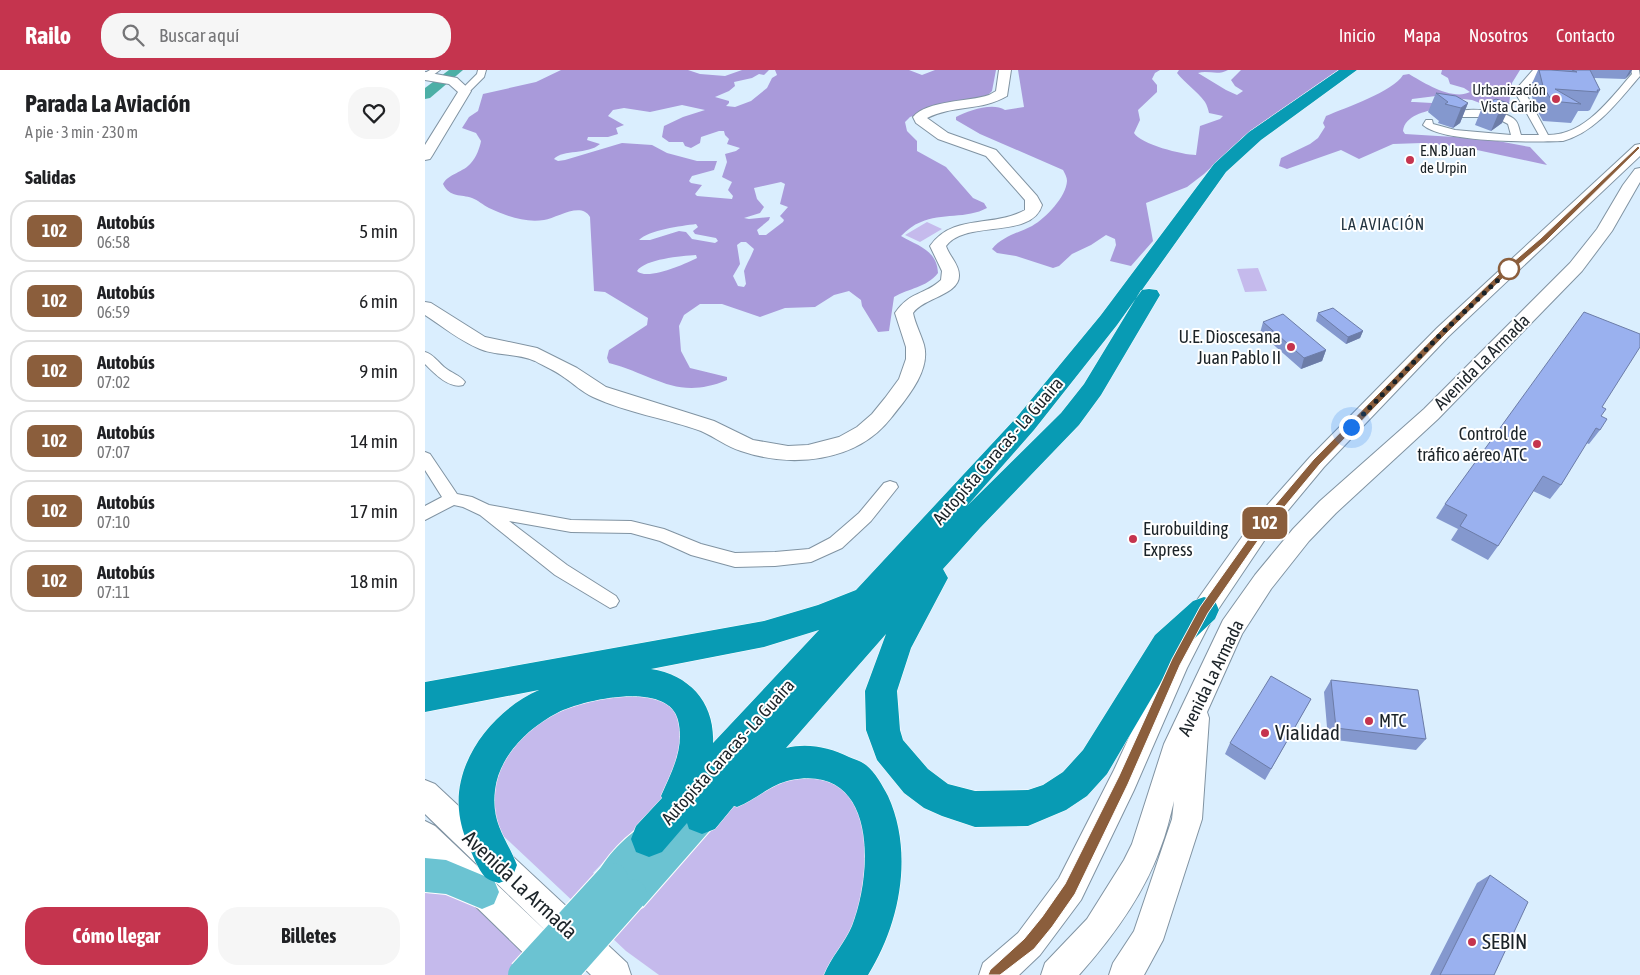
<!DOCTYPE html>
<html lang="es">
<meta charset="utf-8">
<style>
body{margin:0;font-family:"Asap Condensed",sans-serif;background:#f6f6f6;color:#202124;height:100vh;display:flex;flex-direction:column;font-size:19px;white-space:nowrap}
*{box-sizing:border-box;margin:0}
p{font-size:16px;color:#757577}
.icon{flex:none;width:28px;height:28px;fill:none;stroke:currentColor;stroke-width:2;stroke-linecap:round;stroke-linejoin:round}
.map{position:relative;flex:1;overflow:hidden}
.side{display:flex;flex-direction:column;background:#fff;width:425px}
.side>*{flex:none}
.badge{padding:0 10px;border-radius:8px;font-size:18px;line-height:32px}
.you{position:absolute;width:25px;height:25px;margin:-12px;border:4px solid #fff;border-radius:50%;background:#1a73e8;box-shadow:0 0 0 8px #1a73e833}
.map>.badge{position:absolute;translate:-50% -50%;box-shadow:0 0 0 2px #fff}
h2{padding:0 25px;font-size:19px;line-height:45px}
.round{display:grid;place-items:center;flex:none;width:52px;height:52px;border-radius:20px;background:#f6f6f6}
.head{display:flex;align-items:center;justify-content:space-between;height:85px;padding:0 25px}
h1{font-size:24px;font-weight:700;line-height:38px}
.cta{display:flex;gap:10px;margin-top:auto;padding:10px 25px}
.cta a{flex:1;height:58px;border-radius:20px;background:#c5344e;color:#fff;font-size:20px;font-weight:700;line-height:58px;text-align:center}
.cta a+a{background:#f6f6f6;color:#202124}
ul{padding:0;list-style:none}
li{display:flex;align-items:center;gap:15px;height:62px;margin:0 10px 8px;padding:0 15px;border:2px solid #e0e0e0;border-radius:20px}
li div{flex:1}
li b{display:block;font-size:19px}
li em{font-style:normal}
li .badge{min-width:55px;font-weight:700;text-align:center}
header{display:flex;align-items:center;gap:30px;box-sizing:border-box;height:70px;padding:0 25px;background:#c5344e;color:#fff}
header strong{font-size:24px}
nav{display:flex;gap:28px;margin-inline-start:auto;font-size:18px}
.search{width:350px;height:45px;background:#f6f6f6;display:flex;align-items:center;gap:12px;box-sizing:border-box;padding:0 18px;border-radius:20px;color:#757577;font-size:19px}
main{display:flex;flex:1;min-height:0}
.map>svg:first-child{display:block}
</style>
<header>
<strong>Railo</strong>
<div class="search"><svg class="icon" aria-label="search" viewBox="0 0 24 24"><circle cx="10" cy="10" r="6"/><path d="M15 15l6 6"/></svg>Buscar aquí</div>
<nav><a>Inicio</a><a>Mapa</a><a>Nosotros</a><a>Contacto</a></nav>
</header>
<main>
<section class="side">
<div class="head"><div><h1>Parada La Aviación</h1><p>A pie · 3 min · 230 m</p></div><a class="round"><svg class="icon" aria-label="heart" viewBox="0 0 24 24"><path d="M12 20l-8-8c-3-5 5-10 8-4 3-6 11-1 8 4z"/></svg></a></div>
<h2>Salidas</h2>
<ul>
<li><span class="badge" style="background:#8b5e3c;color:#fff">102</span><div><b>Autobús</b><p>06:58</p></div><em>5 min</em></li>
<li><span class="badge" style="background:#8b5e3c;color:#fff">102</span><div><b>Autobús</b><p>06:59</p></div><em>6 min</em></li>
<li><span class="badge" style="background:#8b5e3c;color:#fff">102</span><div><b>Autobús</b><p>07:02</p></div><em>9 min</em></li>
<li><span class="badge" style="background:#8b5e3c;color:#fff">102</span><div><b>Autobús</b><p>07:07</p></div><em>14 min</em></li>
<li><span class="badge" style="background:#8b5e3c;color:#fff">102</span><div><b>Autobús</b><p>07:10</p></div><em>17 min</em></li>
<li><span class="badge" style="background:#8b5e3c;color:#fff">102</span><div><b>Autobús</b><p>07:11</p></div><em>18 min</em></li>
</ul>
<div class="cta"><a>Cómo llegar</a><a>Billetes</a></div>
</section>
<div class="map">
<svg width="1215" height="905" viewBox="0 0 1215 905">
<rect width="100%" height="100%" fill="#daeefe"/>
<path fill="#c5baec" d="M502,152L517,159L495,172L480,165Z
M833,198L842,221L820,222L812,199Z
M217,619L262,645L245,722L168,803L212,838L309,735L346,710L398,707L425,723L438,744L446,790L442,847L411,905H234L201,881L71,759L66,731L83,670L136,631Z
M0,817L41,828L122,905H0Z"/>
<path fill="#a99ada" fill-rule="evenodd" d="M136,0H263L275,4L300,6L317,0H344L339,5L334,4L327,8L309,12L310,16L304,21L290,27L304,31V33L301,36L310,37L326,31L342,18L347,8L352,5L350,0H484L497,5L510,0H571L567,21L563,25L553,28L529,31L485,47L480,52L482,61L492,71V81L521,97L548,128L559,133L562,138C542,149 516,143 496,152C488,155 482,160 476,166C493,176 512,180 513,203C501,218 484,218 469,227L464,261L453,262L437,236L436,230L424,221L409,225L390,237L360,238L335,247L297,234H275L259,245L254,256L256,281L265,298L302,307V310C252,331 230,305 184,293L182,288L184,280L219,257L222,255L223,248L180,222L169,221L165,147C156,131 132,148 119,150C100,153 81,146 64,138C58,135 53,130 47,128C36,124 25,128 18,114C23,104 39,102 46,93C51,88 55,77 56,71L51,63L37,58L44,47L53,41L58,24L111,12ZM257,35L280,40L258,47L239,56L237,67L244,72H258L260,76L266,78L275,73L276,67L294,61H299L300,65L304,69L302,74L315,78L311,81L300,84L302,92L297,107L307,112L303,120L308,126L307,129L272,126L270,124L277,115L266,113L264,111L267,106L289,100L292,91H272L242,83L227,75L197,73L140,90L133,91L129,89C138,79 163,85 175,74L162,70L163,67H183L193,64L191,58L199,55L183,46L188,40L199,38L225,42ZM356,112L360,114L355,134L363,137L355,146L359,150L358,152L341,165H334L332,160L344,150L345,147L324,149L319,148L335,143L339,137L332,129L329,118ZM271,154L273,157L268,161L270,164L291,168L293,171L290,173L267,169L261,162L254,161L225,170H214C224,160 256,156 271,154ZM316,172H321L329,179C326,187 322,193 319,201L321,214L319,217L313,216L308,206L315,194L312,175ZM271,185L272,188C260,194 222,211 212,201C220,189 256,186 271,185Z
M593,0H735L730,3L727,9L732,15V22L713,40L715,50L709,63C715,74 758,85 771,85L775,56L795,49L798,46L784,43C783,39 782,35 780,32C772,21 760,13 752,3L754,0H803C793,6 783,0 773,3L801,20L812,25L818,21L810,16L806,10L816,0H916L818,67L779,104L762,117L721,133L728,171L706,196L685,191L691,175L690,169L681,165L666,175L647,184L634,196L628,198L591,186L572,183L567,179C578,166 593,163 607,156C621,148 641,127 642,111C642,107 640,104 638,100L555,64L531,50V47C543,41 567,32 580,40L599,37Z
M1017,0H1095L1087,13L1084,34L1060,35L1047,30L1011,26L987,29L986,32H989L1007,33L1013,38C1000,42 980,45 978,61L980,64L1062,69L1105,77L1122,95L1038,77L997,73L968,74L934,89L916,80L862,99L854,96L856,88L885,74L893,68L900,57L898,53L901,46C920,38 969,21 978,5L984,4C999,13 1028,31 1045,22L1039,18L1025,14L1023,8L1016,4Z"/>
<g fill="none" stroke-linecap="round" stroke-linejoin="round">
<path fill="#4cafa6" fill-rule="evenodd" d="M24,0H38L5,28L0,29V18Z"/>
<defs>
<path id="street" d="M5,0H15L4,8H0V3Z
M53,0H61L59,7L43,23H37L35,21L52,4Z
M1108,0H1117L1102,19L1101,24L1123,65C1160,65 1185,29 1207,4L1206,0H1214L1215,6C1194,30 1171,62 1138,71C1110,72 1018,73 998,55L1001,50H1007L1008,54L1030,60L1086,65L1083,54L1070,47H1034L1029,44C1039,36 1081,40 1090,50C1094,54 1094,60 1096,65H1114L1091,24L1094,16Z
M0,282C8,284 13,292 19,297C26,303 35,305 40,312L38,315C24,319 9,303 0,294Z
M0,382L5,384L32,424L47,427L64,435L146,450L206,451L239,459L276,474L310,483L350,482L384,479L405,468L434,443L459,413L465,411L471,413L473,417L446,451L417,478L386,492L350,496L310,497L266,485L235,471L206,463L146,462L84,451L142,495L191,526L194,531L191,536L185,538L130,505L55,445L38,437L29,435L0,450V436L17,427L0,400Z"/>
<path id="secondary" d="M574,0H586L582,26C557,41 527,35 502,48L523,63L571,80L612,126L617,135C607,170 540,149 521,176C524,186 534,194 534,205C535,225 498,228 488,243C490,254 496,264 499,275C506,301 481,329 466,348C431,393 366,398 316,381C302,377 290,367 276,361C240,348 202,343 168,327C157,322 149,314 140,308C131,301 119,296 110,291C92,283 72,286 55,279C35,271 17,256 0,245V232L6,233L60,267L112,278L152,298L181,317L289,351L328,370L363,376L383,375L414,367L432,357L447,344L460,328L474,309L481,289V277L470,243C485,221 500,225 516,210L517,201L505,176C528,143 568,158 600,140V130L561,86L513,69L491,53L488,47C502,30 544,32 564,25L571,21Z
M0,2L32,8L46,21L7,86L5,89L0,90V75L33,22L24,14L0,10Z
M1215,74V86L1024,266L899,397L845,462L788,547L762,598L709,720L656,830L615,885L594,905H554L558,893L593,863L634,808L689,700L742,585L770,533L829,450L885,387L1012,258L1210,75Z
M1215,98V112L1187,161L1157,201L1013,349L911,443L884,471L846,519L817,564L782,642L784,648L777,749L738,870L719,905H684L688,893L709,861L747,749L749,731C745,747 741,764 735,779C718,826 687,868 654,905H616L620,893L662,849L699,790L707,774L739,674L798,550L830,505L868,459L895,431L999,339L1145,193L1172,159L1198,115L1210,99Z
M0,710L10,714L202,893L206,905H166L142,881L146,892L141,903L138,905L119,903L0,787V751L10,756L126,866L0,744Z"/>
<path id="primary" d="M277,730L288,735L293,746L288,757L218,837L206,842L194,837L189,825L175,821L170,809C178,789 204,761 224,753L236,757L238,764L266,735Z
M0,788L21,790L69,810L74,822L69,834L57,839L21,824L0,822Z"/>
<path id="highway" d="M914,0H932L836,70L801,102L692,255L609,360L542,436L636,343L659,314L716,220L724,219L732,220L735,225L676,325L654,355L555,458L518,499L523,508L486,578L472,621L475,660L478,670L503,699L523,714L550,721L603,720L618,715L638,702L658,680L730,565L768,531L779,527L790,531L794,540L790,549L752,585L682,704L662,726L641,740L603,756L550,757L517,746L499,738L479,723L452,690L441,660L440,621L461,564L361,678C382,673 404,677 424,687C429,689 436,691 441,695C451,703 457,715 463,726C489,783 475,854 443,905H399C406,887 420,873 427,856C448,803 453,693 366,710C346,714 330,730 312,737L309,736L290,759L277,764L264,759L262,753L237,782L224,787L211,782L206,769L211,756L237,728L236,726C247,701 260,678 253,650C243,610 157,630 132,643C103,658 74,686 70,720C66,754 81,767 92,795L87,808L74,813C70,812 63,810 60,807C53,799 48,786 44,777C39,765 35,753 34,740C29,689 70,639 114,620L0,642V612L339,551L393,535L431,520L591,348L676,245L789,94L824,62ZM394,560L288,673C290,633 265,605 226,599L339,577Z"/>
</defs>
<use href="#street" stroke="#8093a2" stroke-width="2"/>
<use href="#secondary" stroke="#8093a2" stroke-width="2"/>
<use href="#primary" stroke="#fff" stroke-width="2"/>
<use href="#highway" stroke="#fff" stroke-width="1"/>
<use href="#street" fill="#fff" fill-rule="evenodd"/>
<use href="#secondary" fill="#fff" fill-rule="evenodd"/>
<use href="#primary" fill="#6bc3d2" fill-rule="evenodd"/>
<use href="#highway" fill="#089bb4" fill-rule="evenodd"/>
<defs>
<path id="primary-bridge" d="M99,905L187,809
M135,905L206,825"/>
</defs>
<use href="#primary-bridge" stroke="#fff" stroke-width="34" stroke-linecap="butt"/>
<use href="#primary-bridge" stroke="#6bc3d2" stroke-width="32"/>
</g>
<path fill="#8498ce" d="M1113,0H1207L1205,4L1200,9L1169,8L1175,20L1165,40L1163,41H1153L1146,53L1118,51L1109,35L1105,18Z
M1011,23L1043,33L1035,53L1028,58L1013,53L1014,51L1003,42Z
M1071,29L1077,53L1066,61L1050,55L1058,35Z
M893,243L938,261L935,268L921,274L891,251Z
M838,252L901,280L897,291L876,299L835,263Z
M1176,346L1175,360L1164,374L1161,373L1136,415L1125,429L1108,421L1073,476L1063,490L1026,470L1033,459L1011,448L1020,434Z
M906,610L1001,669L991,680L903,669L899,622Z
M886,629L840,710L800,684L805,673Z
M1065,805L1069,905H1005L1052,813Z"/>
<path fill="#6c7ca7" d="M1205,0H1207L1205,4L1200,9Z
M1043,33L1035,53L1028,58L1036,38Z
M1086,34L1077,53L1066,61L1074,42Z
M938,261L935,268L921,274L923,267Z
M901,280L897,291L876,299L879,288Z"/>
<path fill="#9ab1ef" stroke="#6c7ca7" d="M1114,0H1126L1152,2L1147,0H1165L1175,20H1172L1173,22L1130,19L1156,34L1127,31L1118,16Z
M1011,23L1031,26L1043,33L1036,38L1020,34L1023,32Z
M1071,29L1086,34L1074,42L1058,35Z
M908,238L938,261L923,267L893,243Z
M1159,242L1215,264V277L1177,337L1181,339L1176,346L1182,349L1175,360L1171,358L1136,415L1118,406L1073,476L1035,456L1042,445L1020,434Z
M858,244L901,280L879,288L838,252Z
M846,606L886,629L846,699L805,673Z
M906,610L993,620L1001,669L911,658Z
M1065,805L1103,832L1069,905H1015Z"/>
<path fill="#8b5e3c" stroke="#fff" d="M1213,76L1215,78L1121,171L1079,207L1021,264L895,394L841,459L783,543L755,595L703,714L650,824L627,857L609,879L575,905H563L565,900L599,869L617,847L640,814L694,706L747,589L775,537L834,454L888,390L1015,261L1074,204L1116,168Z"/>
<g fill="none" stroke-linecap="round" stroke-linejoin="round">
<path stroke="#1b2328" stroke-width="5" stroke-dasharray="0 9" d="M926,357L1018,262L1090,194L1084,199"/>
</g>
<g fill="#c5344e" stroke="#fff" stroke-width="2">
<circle cx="1131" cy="29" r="5"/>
<circle cx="985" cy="90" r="5"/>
<circle cx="866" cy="277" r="5"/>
<circle cx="1112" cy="374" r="5"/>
<circle cx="708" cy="469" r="5"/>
<circle cx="944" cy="651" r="5"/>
<circle cx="840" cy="663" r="5"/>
<circle cx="1047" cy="872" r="5"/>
</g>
<circle fill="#fff" stroke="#8b5e3c" stroke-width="2.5" cx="1084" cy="199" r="10"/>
<g text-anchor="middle" stroke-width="4" stroke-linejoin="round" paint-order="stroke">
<g font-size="15" fill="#1b2328" stroke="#fff" text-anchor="end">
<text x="1121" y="25">Urbanización<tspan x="1121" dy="17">Vista Caribe</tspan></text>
<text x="995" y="86" text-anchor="start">E.N.B Juan<tspan x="995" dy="17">de Urpin</tspan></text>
</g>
<g font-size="16" letter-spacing="1" fill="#233440" stroke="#fff">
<text x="958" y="160">LA AVIACIÓN</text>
</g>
<g font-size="18" fill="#1b2328" stroke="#fff" text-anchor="end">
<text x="856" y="273">U.E. Dioscesana<tspan x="856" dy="21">Juan Pablo II</tspan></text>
<text x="1102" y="370">Control de<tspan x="1102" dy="21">tráfico aéreo ATC</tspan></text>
<text x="718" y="465" text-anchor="start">Eurobuilding<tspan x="718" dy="21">Express</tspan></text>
<text x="954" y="657" text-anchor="start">MTC</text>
</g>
<g font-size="18" fill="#1b2328" stroke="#fff">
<text transform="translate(1057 292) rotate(-45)" y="6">Avenida La Armada</text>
<text transform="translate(573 381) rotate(-49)" y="6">Autopista Caracas - La Guaira</text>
<text transform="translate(786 608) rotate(-64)" y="6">Avenida La Armada</text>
<text transform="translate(303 682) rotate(-48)" y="6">Autopista Caracas - La Guaira</text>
</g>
<g font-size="21" fill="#1b2328" stroke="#fff" text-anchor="start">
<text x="850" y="670">Vialidad</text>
<text x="1057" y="879">SEBIN</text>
</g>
<g font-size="21" fill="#1b2328" stroke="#fff">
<text transform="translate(95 815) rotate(43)" y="7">Avenida La Armada</text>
</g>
</g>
</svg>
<div class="you" style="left:926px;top:357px"></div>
<b class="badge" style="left:840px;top:453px;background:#8b5e3c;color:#fff">102</b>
</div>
</main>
